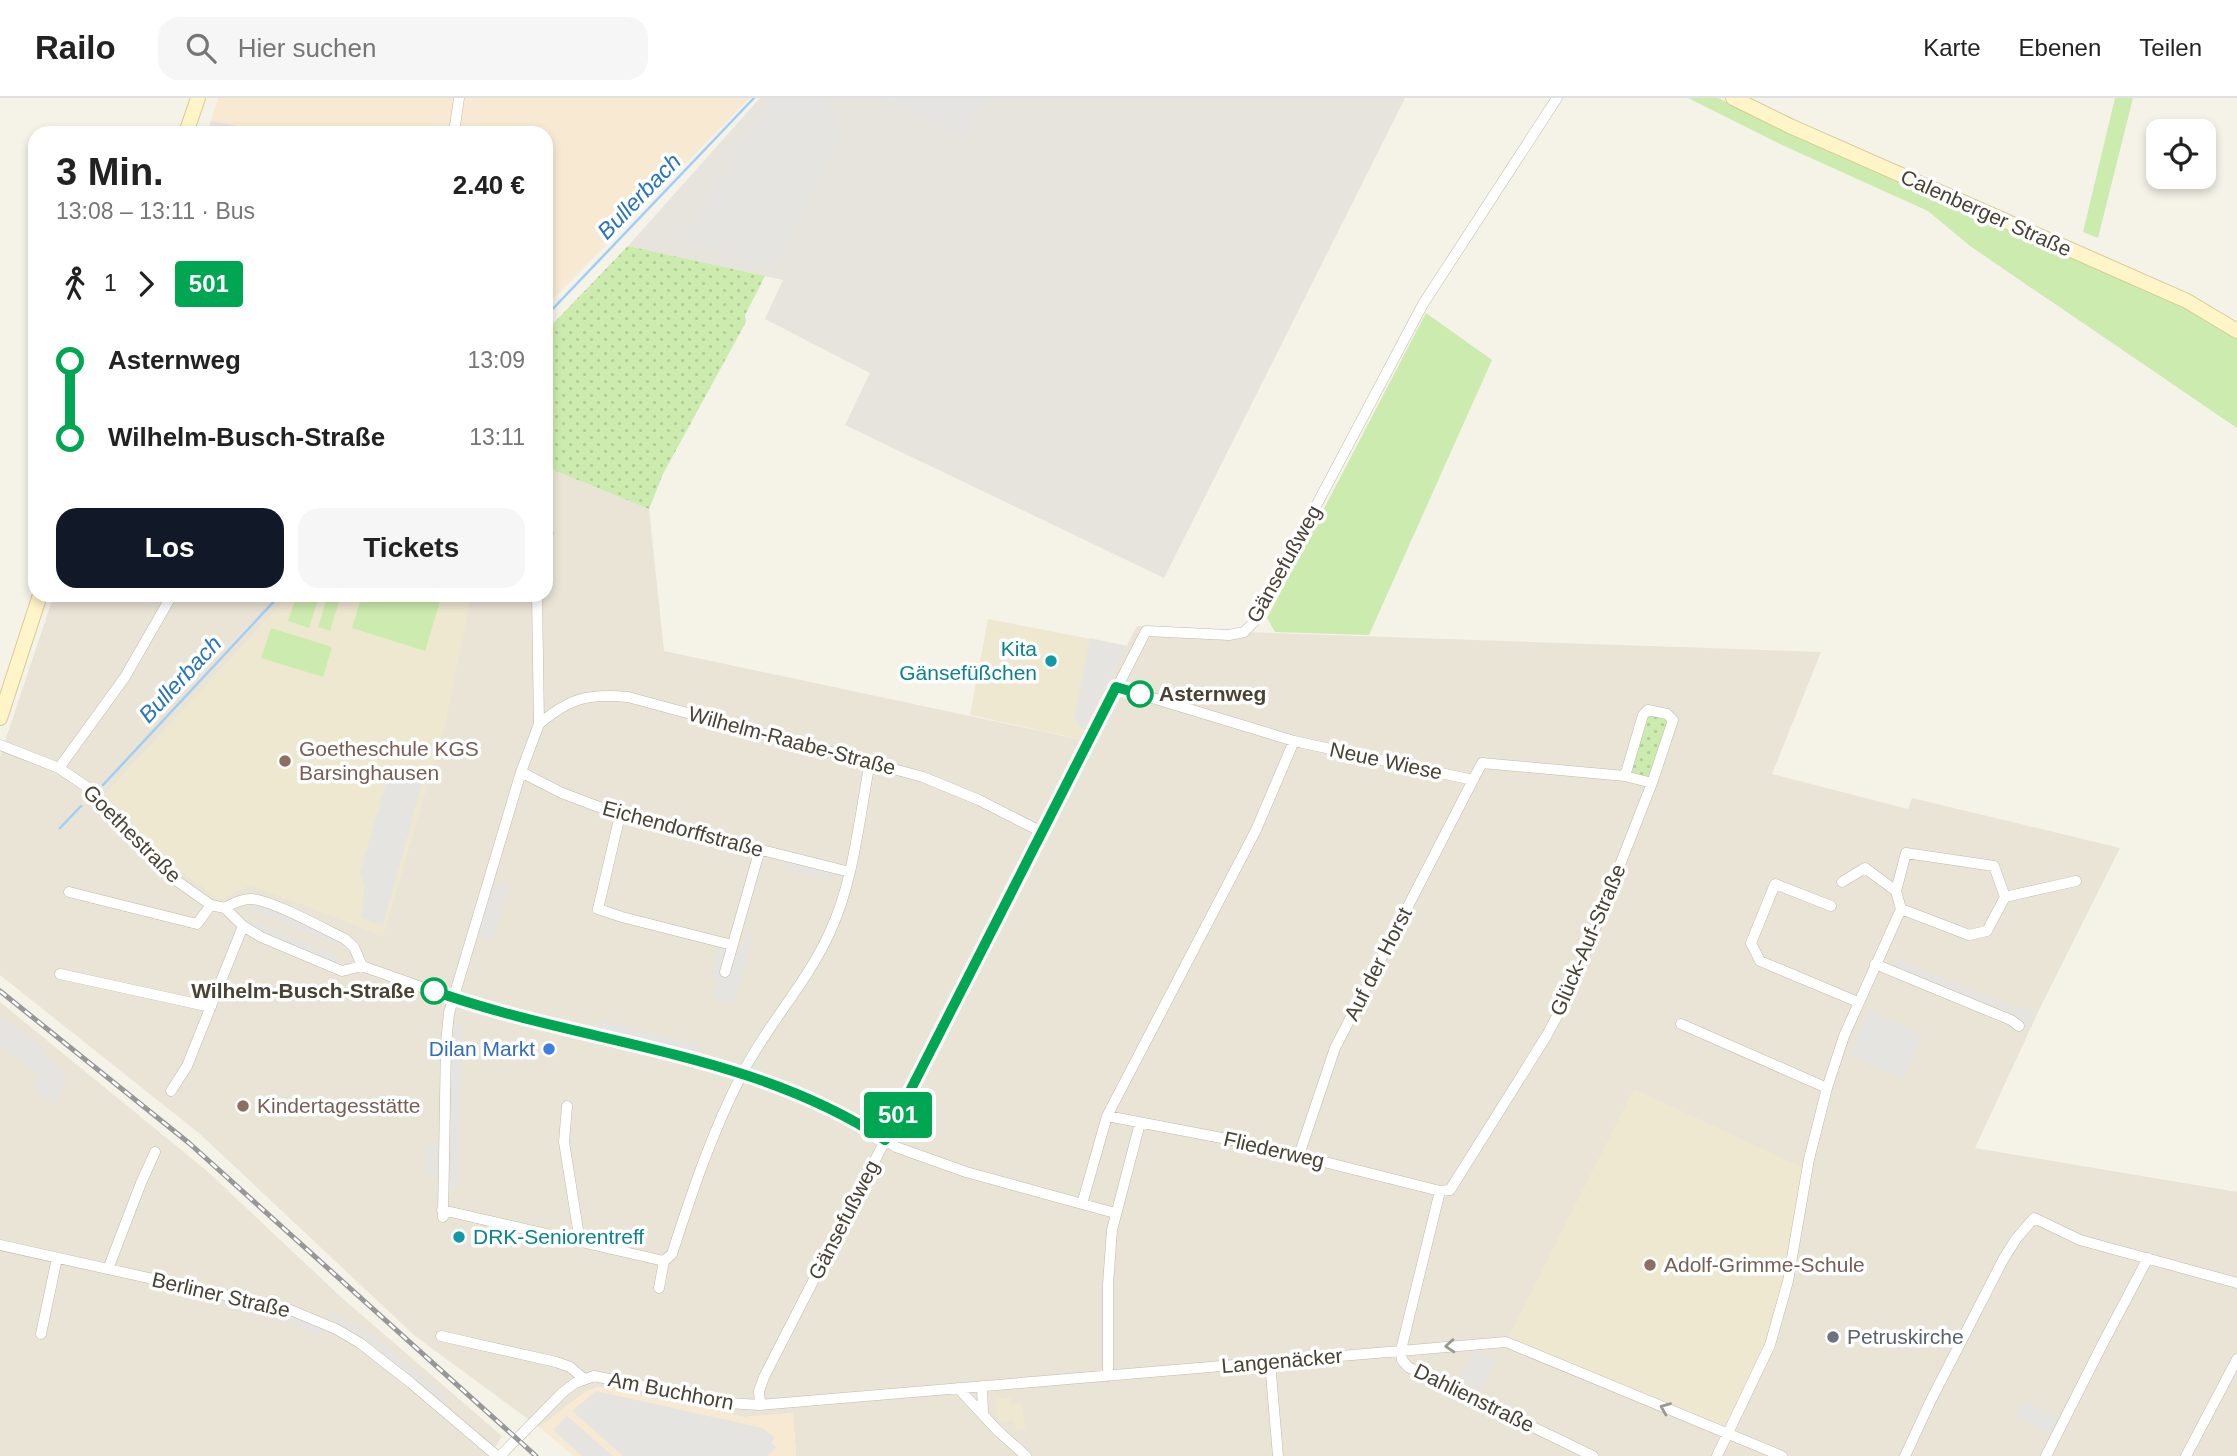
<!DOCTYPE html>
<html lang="de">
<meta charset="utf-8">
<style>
body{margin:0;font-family:Helvetica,sans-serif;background:#f6f6f6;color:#222;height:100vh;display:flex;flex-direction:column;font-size:26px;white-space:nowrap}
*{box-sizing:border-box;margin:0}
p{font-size:23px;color:#767676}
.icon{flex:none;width:38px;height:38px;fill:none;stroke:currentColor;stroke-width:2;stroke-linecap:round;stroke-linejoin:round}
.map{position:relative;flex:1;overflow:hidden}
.drawer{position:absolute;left:28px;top:28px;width:525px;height:476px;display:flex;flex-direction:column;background:#fff;border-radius:21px;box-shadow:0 4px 10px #0003}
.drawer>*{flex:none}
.badge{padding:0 14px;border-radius:5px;font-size:24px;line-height:46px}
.tools{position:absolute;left:2146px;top:21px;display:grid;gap:14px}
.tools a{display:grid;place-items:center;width:70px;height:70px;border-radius:14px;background:#fff;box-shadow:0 4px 10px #0003;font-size:35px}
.map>.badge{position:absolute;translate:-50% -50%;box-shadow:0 0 0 4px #fff}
.legs{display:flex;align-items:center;gap:10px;height:77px;padding:0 28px;font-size:23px}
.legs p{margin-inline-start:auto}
.summary{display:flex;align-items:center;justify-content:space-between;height:119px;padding:0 28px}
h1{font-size:38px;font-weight:800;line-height:52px}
.primary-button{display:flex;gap:14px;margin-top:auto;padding:14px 28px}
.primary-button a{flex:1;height:80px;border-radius:21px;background:#111827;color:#fff;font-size:28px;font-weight:800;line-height:80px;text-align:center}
.primary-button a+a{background:#f6f6f6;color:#222}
ul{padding:0 28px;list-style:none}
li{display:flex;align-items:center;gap:24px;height:77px;font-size:26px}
li i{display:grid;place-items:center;width:10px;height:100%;margin:0 9px;background:currentColor}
li i::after{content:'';width:18px;height:18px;margin:-9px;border:5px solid;border-radius:50%;background:#fff}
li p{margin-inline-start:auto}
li:first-child i{background:linear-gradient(#0000 50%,currentColor 0)}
li:last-child i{background:linear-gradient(currentColor 50%,#0000 0)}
header{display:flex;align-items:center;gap:42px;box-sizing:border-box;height:98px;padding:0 35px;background:#fff;border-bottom:2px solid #e0e0e0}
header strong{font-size:33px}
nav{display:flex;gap:38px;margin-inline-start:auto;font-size:24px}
.search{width:490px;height:63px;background:#f6f6f6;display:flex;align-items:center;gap:18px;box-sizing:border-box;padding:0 24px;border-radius:21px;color:#767676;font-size:26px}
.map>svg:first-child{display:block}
</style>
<header>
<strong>Railo</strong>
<div class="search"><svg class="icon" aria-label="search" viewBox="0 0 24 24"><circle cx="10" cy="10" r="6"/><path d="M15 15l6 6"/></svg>Hier suchen</div>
<nav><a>Karte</a><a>Ebenen</a><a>Teilen</a></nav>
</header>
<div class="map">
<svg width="2237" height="1358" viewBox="0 0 2237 1358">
<defs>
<pattern id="park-dots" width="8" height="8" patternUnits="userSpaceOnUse" patternTransform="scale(1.75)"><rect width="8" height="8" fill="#ccebae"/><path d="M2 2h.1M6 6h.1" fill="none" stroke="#b1cb96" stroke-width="1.8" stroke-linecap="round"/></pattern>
</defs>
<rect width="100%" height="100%" fill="#f5f2e8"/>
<path fill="#e9e4d6" d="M546,369L649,411L664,553L1078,641L1137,528L1244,534L1821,554L1772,676L1908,711L1912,700L2120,750L2040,910L1975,1050L2237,1094V1358H796L793,1315L744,1319L598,1289L586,1294L539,1329L415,1238L200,1036L0,877V658L54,497H546Z
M0,904L207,1073L342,1200L502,1338L490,1358H0Z"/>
<path fill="#f8ead2" d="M218,0H750L546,208V35H207Z
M598,1289L744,1319L793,1315L796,1358H574L539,1329L586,1293Z"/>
<path fill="#e7e3dd" d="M760,0H1405L1164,480L845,327L870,275L765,221L783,182L628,148Z"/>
<path fill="#efe8d1" d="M289,497H471L444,631L383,838L251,787L240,791L227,800L218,801L160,757L105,696Z
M988,521L1127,548L1079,641L970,617Z
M1634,991L1807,1072L1770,1247L1728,1336L1506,1244Z
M1010,1300L1011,1306L1022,1305L1025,1331L1016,1332L1014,1323L998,1324L996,1301Z"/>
<path fill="#ccebae" d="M1688,0H1718L1780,30L2184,209L2237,241V330L1970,148L1928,113L1782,47Z
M2115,0H2133L2098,140L2083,134Z
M1426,215L1492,262L1369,537L1275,534L1267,520Z
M297,497L319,499L309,530L288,523Z
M328,497H341L330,533L318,529Z
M362,497H442L425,553L352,530Z
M271,530L332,549L323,579L261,560Z"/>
<path fill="url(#park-dots)" d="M628,148L765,178L745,217L746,224L663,376L649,411L546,369V233Z
M1648,612L1673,622L1652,685L1625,678Z"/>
<path fill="#e6e4e0" d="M771,0H825L843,33L773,170L684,143L740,44Z
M880,0H984L965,40Z
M211,23L279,35H207Z
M1090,540L1127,548L1083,632L1074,620Z
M389,675L422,686L383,828L361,820L365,788L360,774Z
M786,764L833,775L831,782L784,771Z
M493,784L508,788L493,841L479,838Z
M258,802L345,841L338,848L250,810Z
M256,824L335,857L342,873L247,831Z
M747,834L753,836L734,906L714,901L719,882L711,880L720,845L742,851Z
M1896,861L2014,909L2037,912L2026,933L2012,916L1893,868Z
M1869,912L1923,937L1903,981L1850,956Z
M0,918L45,951L42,956L66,974L57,1007L33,990L41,978L0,949Z
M600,922L699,947L697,957L597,932Z
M455,926H464L461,956L458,1089L447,1090L451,955Z
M426,1045H438L437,1080L425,1079Z
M230,1203L280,1214L323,1230L320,1238L278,1222L228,1210Z
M329,1213L360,1229L390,1251L449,1302L445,1308L386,1257L356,1235L327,1219Z
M1473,1251L1495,1262L1480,1293L1459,1283Z
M596,1293L763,1330L775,1340L771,1345L776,1349L768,1358H623L572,1313Z
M2024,1303L2059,1320L2051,1336L2016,1319Z
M567,1318L613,1358H582L553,1332Z"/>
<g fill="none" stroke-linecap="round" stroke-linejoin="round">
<path stroke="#a1cef5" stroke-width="2.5" d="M546,218L754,0
M103,687L280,497
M60,730L81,708"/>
<defs>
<path id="minor" d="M454,35L459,0
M546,447L548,435
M1116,589L1294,643L1473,682L1482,665L1625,678L1652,685
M539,626C570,600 588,595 628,599L923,679L979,702L1042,734
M0,647L59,670L87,689L167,776L211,807L225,810L243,828L261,839L342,873L362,868L452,900L742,975L812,1003L872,1033L896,1049L966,1074L1115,1115
M59,670L125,579L172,497
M521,674L562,695L620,717L850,774
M620,717L598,811L622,819L732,847
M1896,793L1906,755L1994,768L2005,799L1987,833L1969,837L1901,811
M69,794L197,826L211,807
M2005,799L2076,783
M1831,808L1775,786L1751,845L1760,863L1858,904
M225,810C233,805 241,801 251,801C272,802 324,831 345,841L354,849L362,868
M1875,866L2011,922L2019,928
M725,874L760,751
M60,876L211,909
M1681,926L1827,990
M171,993L187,968L243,828
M567,1008L564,1044L580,1144
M1107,1018L1253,1046L1440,1093L1450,1092L1547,937L1571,892L1652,685L1673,622L1667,616L1648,612L1643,617L1625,678
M1299,1057L1335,950L1473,682
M1440,1093L1401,1252L1402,1262L1408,1269L1593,1358
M1082,1106L1107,1018L1256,732L1294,643
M442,1112L664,1163L659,1190
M443,1119L446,945L449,915L521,674L539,626L537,497
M0,1147L288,1211L336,1231L360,1245L411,1285L497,1358
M664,1163L672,1156C692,1094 712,1034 742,976C767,927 806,886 829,836C854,784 859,720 870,664
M108,1171L141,1085L155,1054
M41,1236L57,1160
M441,1238L556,1264L570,1269L583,1280
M1270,1264L1278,1358
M1108,1278V1186L1112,1132L1140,1025
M982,1288L983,1316
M958,1290L998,1333L1026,1358
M760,1307L759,1293L764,1279L1146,533L1229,537L1244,534L1255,523L1423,206L1557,0
M500,1358L562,1295L575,1285L594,1278L728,1305L760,1307L1506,1244L1782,1358
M1717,1358L1770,1247L1788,1183L1809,1061L1827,990L1844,938L1901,811L1896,793L1865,770L1842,784
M1905,1358L1931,1302L2004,1160L2016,1141L2034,1120L2080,1142L2237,1185
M2046,1358L2103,1245L2148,1160
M2186,1358L2237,1261"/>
<path id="secondary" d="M1733,0L1790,28L2187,203L2237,233
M186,35L198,0
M0,620L40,497"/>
</defs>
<use href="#minor" stroke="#c1baaa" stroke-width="11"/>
<use href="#secondary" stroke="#d8c995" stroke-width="16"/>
<use href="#minor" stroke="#fff" stroke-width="10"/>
<use href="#secondary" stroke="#fff5c8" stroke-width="14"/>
<defs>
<path id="rail" d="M0,893L189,1045L536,1358"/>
</defs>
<use href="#rail" stroke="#979797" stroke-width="5"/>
<use href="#rail" stroke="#fff" stroke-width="2.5" stroke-dasharray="8" stroke-linecap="butt"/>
</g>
<defs><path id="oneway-chevron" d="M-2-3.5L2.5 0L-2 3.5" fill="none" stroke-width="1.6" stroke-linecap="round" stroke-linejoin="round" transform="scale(1.75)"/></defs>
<g stroke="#9b9890">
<use href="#oneway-chevron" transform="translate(1450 1248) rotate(176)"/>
<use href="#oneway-chevron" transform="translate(1665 1310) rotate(-158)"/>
</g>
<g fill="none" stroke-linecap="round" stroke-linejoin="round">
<defs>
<path id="line-1" d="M434,893C583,946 750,953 885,1042L1116,589L1140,596"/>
</defs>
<use href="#line-1" stroke="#fff" stroke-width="16"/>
<use href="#line-1" stroke="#00a651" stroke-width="10"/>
</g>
<g fill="#0f9aa8" stroke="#fff" stroke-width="2.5">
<circle cx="1051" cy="563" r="7"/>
<circle cx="459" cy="1139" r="7"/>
</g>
<g fill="#fff" stroke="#00a651" stroke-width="3.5">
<circle cx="1140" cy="596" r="12"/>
<circle cx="434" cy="893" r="12"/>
</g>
<g fill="#8d6e63" stroke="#fff" stroke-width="2.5">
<circle cx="285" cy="663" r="7"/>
<circle cx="243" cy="1008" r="7"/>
<circle cx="1650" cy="1167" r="7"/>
</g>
<circle fill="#3f7fe0" stroke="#fff" stroke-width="2.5" cx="549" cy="951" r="7"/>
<circle fill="#6b7280" stroke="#fff" stroke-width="2.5" cx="1833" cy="1239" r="7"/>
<g text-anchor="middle" stroke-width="7" stroke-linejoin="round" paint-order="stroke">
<g font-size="21" fill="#494336" stroke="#fff">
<text transform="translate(1986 115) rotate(24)" y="7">Calenberger Straße</text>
<text transform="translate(1284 466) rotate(-61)" y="7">Gänsefußweg</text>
<text transform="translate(792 643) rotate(15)" y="7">Wilhelm-Raabe-Straße</text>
<text transform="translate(1386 663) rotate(12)" y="7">Neue Wiese</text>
<text transform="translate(683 731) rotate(15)" y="7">Eichendorffstraße</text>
<text transform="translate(132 736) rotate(45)" y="7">Goethestraße</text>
<text transform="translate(1588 842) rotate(-67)" y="7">Glück-Auf-Straße</text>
<text transform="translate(1378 866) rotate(-63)" y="7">Auf der Horst</text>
<text transform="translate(1274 1052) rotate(13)" y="7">Fliederweg</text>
<text transform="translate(844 1122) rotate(-63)" y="7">Gänsefußweg</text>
<text transform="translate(221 1197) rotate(13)" y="7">Berliner Straße</text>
<text transform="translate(1282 1263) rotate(-5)" y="7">Langenäcker</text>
<text transform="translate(671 1293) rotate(11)" y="7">Am Buchhorn</text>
<text transform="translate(1474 1300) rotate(26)" y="7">Dahlienstraße</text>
</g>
<g font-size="21" fill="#0d838f" stroke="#fff" text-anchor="end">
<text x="1037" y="558">Kita<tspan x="1037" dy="24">Gänsefüßchen</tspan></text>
<text x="473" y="1146" text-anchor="start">DRK-Seniorentreff</text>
</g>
<g font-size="21" font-weight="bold" fill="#494336" stroke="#fff" text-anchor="start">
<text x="1159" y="603">Asternweg</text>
<text x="415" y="900" text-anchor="end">Wilhelm-Busch-Straße</text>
</g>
<g font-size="21" fill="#785e54" stroke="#fff" text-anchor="start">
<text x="299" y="658">Goetheschule KGS<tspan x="299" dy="24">Barsinghausen</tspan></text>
<text x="257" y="1015">Kindertagesstätte</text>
<text x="1664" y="1174">Adolf-Grimme-Schule</text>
</g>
<g font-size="21" fill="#366cbe" stroke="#fff" text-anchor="end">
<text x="535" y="958">Dilan Markt</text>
</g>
<g font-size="21" fill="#5b616d" stroke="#fff" text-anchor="start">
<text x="1847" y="1246">Petruskirche</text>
</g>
<g font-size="23" font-style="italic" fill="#2875bc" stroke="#fff">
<text transform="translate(639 98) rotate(-46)" y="8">Bullerbach</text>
<text transform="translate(180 581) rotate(-47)" y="8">Bullerbach</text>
</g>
</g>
</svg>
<div class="tools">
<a><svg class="icon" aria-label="locate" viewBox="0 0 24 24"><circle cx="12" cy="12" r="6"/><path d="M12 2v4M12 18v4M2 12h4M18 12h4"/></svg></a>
</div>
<b class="badge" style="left:898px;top:1017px;background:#00a651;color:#fff">501</b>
<section class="drawer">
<div class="summary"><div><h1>3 Min.</h1><p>13:08 – 13:11 · Bus</p></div><b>2.40 €</b></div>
<div class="legs"><svg class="icon" aria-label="walk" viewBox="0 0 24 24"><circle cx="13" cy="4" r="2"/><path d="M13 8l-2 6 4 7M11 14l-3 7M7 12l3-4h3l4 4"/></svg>1<svg class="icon" aria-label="forward" viewBox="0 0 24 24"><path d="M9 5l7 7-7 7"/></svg><b class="badge" style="background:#00a651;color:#fff">501</b></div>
<ul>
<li><i style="color:#00a651"></i><b>Asternweg</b><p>13:09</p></li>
<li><i style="color:#00a651"></i><b>Wilhelm-Busch-Straße</b><p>13:11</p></li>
</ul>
<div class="primary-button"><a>Los</a><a>Tickets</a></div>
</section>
</div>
